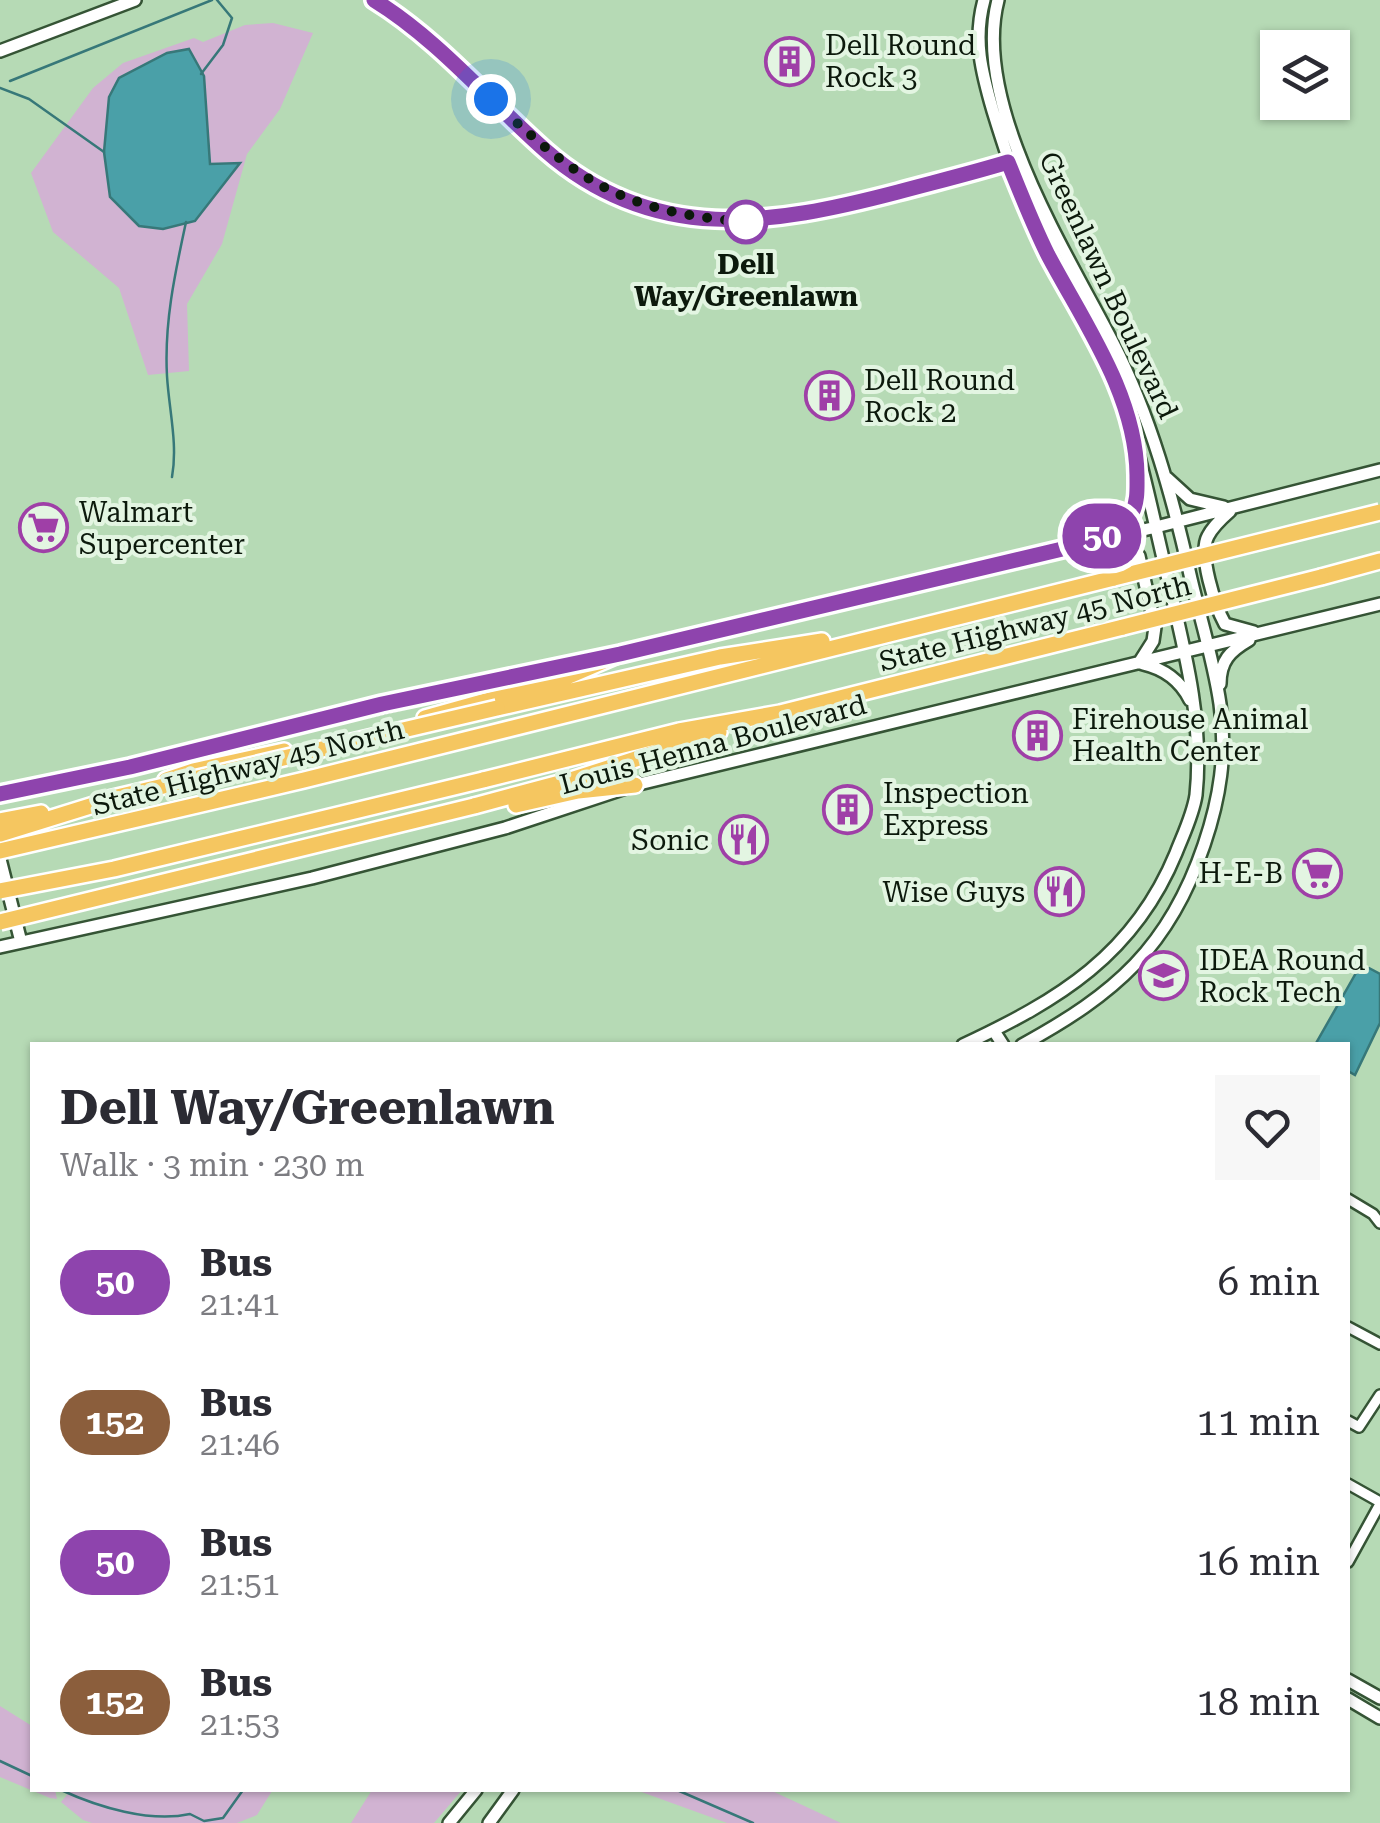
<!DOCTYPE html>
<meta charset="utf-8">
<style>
body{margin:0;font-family:"Roboto Serif",serif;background:#f7f7f7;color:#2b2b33;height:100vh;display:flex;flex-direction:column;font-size:38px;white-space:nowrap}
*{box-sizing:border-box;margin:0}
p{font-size:32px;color:#7c7c81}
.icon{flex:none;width:55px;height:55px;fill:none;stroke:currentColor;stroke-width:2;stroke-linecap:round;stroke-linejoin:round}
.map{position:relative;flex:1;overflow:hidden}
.sheet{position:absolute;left:30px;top:1042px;width:1320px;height:750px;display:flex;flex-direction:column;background:#fff;border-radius:0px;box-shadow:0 2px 8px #0004}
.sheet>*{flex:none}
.badge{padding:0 20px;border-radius:32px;font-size:35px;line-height:65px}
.tools{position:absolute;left:1260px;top:30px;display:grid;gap:20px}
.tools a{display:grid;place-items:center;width:90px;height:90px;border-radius:0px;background:#fff;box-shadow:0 2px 8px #0004;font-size:50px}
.you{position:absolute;width:50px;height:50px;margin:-25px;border:8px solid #fff;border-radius:50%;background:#1a73e8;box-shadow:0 0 0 15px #1a73e833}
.map>.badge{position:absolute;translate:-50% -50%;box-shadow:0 0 0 5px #fff}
.round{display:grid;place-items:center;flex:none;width:105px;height:105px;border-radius:0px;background:#f7f7f7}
.headline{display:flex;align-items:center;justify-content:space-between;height:170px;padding:0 30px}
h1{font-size:48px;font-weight:700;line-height:75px}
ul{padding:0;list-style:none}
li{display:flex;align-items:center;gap:30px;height:140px;padding:0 30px}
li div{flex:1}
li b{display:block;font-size:38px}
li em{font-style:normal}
li .badge{min-width:110px;font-weight:700;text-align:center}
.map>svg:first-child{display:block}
</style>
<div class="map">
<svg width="1380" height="1823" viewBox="0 0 1380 1823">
<rect width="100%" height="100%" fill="#b6dab5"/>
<path fill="#d1b3d2" d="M273,23L313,33L280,109L247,154L222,244L187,304L189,371L148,375L119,288L53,232L31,173L93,88L123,63L194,38L203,42L245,25Z
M0,1706L32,1726V1790H55L57,1799L50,1798L0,1777Z
M71,1790H323L272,1791L257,1815L237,1823H92L83,1820L61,1802Z
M372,1790H462L434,1823H351Z
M636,1790H770L841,1823H727Z"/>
<path fill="#4aa0a8" stroke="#377879" stroke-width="2.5" d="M189,49L204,76L210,164L240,163L195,221L163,229L139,226L110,197L104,152L109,97L119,78L167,53Z
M1369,968L1380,974V1023L1355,1075L1348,1071V1045H1315L1356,973Z"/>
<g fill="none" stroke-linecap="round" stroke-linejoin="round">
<path stroke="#377879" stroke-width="2.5" d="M201,74L223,45L232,18L217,0
M10,81L212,0
M0,88L29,99L104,152
M172,477C178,444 169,410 167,376C164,323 175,273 186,222
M0,1761L32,1776
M61,1790C98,1807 150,1823 190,1814L204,1821L223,1818L243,1790
M677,1790L753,1823"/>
<defs>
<path id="street" d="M1348,1199L1373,1214L1380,1223
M1348,1327L1380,1344
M1348,1421L1359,1427L1380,1395
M1348,1484L1380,1502
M1348,1562L1380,1504"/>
<path id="secondary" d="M374,0C442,42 488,108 551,155C663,240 761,228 889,194C931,183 972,173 1014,161
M998,0C971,104 1067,253 1113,343C1151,417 1173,499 1191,579C1201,621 1214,662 1220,704C1227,754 1220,798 1204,845C1169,948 1115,994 1022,1045
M0,51L135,0
M1167,478L1190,499L1224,507
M1230,511C1222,518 1213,526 1208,536C1198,554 1215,606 1225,624L1254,632
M1105,534C1130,518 1137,507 1137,477
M1105,542L1129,546L1139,556L1155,627L1153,641L1139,663
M614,656L1156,527L1380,470
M1143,664C1165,669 1180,680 1190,700
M1220,684C1220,661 1230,651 1249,640
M0,794C199,753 396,700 596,659
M0,859L21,942
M0,947L312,878L505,828L635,785L1380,604
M994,1031L1003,1045
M963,1045C1059,1000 1134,955 1176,853C1183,835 1193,815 1196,795C1204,719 1183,644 1166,571C1149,501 1136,425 1105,360C1083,314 1054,272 1034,226C1017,188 1005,150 993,111C982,73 973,40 984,0
M1348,1680L1380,1698
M1348,1699L1380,1718
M449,1823L476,1790
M489,1823L513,1790"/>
<path id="highway" d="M1321,577L1380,561
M497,708L720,657L822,641
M425,718L557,681L620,654
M166,780L193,771L284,751
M483,780L679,731L780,713L1123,627
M516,805L578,791L635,785
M474,806L571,780L719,732
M0,821L41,813
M0,834L116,798
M0,851L304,780L1114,578"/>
</defs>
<use href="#street" stroke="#355435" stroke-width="14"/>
<use href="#secondary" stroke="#355435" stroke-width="16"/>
<use href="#highway" stroke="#fff" stroke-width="20"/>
<use href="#street" stroke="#fff" stroke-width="9"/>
<use href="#secondary" stroke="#fff" stroke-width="11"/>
<use href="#highway" stroke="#f5c660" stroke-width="15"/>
<defs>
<path id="highway-bridge" d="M1114,578L1380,512
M1123,627L1321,577
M104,800L497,708
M0,891L114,869L483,780
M0,922L474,806"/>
</defs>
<use href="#highway-bridge" stroke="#fff" stroke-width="20" stroke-linecap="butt"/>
<use href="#highway-bridge" stroke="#f5c660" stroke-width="15"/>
</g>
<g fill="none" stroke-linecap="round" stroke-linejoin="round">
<defs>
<path id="line" d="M0,794L130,767L382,704L620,654L1096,541C1107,533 1125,526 1132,513C1138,501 1137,488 1137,475C1136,395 1084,323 1048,255C1033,225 1021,194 1008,162C972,173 935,182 898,192C772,225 654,245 546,151C489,101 439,40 374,0"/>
</defs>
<use href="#line" stroke="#fff" stroke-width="22"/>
<use href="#line" stroke="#8e44ad" stroke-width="15"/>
<path stroke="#0c190c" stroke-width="10" stroke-dasharray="0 18" d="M491,99C580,182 622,212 746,222"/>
</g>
<defs>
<symbol id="building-ring" viewBox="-11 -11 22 22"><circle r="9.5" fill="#e3f5e2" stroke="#9f3fa7" stroke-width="1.5"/><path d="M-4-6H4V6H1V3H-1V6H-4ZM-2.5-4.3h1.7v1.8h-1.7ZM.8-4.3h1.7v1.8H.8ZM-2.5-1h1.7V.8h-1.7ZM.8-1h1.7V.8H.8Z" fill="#9f3fa7"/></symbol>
<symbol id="supermarket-ring" viewBox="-11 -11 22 22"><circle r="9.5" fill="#e3f5e2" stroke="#9f3fa7" stroke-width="1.5"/><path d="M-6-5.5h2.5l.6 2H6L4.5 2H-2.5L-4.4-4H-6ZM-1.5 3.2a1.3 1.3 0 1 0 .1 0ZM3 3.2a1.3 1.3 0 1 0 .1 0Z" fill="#9f3fa7"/></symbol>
<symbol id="restaurant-ring" viewBox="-11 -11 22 22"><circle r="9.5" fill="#e3f5e2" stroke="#9f3fa7" stroke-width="1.5"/><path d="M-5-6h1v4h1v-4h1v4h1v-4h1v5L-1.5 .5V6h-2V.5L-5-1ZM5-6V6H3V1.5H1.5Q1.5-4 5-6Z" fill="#9f3fa7"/></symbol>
<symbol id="school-ring" viewBox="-11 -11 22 22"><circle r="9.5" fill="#e3f5e2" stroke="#9f3fa7" stroke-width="1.5"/><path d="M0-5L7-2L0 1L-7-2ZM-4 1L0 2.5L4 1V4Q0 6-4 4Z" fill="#9f3fa7"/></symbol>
</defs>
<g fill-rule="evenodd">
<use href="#building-ring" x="762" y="34" width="55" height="55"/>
<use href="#building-ring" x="802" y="368" width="55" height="55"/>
<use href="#supermarket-ring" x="16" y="500" width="55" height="55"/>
<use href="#building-ring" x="1010" y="708" width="55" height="55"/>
<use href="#building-ring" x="820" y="782" width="55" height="55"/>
<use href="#restaurant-ring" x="716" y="812" width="55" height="55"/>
<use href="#supermarket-ring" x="1290" y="846" width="55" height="55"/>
<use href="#restaurant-ring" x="1032" y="864" width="55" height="55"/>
<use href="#school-ring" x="1136" y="948" width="55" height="55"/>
</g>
<circle fill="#fff" stroke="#8e44ad" stroke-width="5" cx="746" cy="222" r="20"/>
<g text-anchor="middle" stroke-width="8" stroke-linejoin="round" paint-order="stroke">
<g font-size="28" fill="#0c190c" stroke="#e3f5e2" text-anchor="start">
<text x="825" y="55">Dell Round<tspan x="825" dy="32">Rock 3</tspan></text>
<text x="864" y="390">Dell Round<tspan x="864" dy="32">Rock 2</tspan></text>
<text x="79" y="522">Walmart<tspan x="79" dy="32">Supercenter</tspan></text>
<text x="1072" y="729">Firehouse Animal<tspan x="1072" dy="32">Health Center</tspan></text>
<text x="883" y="803">Inspection<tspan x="883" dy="32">Express</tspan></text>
<text x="709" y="850" text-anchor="end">Sonic</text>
<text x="1283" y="883" text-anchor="end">H-E-B</text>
<text x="1025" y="902" text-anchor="end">Wise Guys</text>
<text x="1199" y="970">IDEA Round<tspan x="1199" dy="32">Rock Tech</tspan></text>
</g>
<g font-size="28" font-weight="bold" fill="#0c190c" stroke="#e3f5e2">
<text x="746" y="274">Dell<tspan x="746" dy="32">Way/Greenlawn</tspan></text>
</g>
<g font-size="28" fill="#0c190c" stroke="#e3f5e2">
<text transform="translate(1109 285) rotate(65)" y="10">Greenlawn Boulevard</text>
<text transform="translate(1035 623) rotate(-14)" y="10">State Highway 45 North</text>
<text transform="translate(713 744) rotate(-15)" y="10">Louis Henna Boulevard</text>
<text transform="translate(248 767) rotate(-14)" y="10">State Highway 45 North</text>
</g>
</g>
</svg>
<div class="tools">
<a><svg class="icon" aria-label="layers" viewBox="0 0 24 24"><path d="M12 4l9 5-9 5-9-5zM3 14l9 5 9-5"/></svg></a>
</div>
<div class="you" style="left:491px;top:99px"></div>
<b class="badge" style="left:1102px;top:536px;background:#8e44ad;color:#fff">50</b>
<section class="sheet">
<div class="headline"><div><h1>Dell Way/Greenlawn</h1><p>Walk · 3 min · 230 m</p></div><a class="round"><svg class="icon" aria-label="heart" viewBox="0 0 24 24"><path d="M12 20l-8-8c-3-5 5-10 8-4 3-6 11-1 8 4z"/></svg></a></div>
<ul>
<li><span class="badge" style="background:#8e44ad;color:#fff">50</span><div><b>Bus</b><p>21:41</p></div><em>6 min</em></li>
<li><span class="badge" style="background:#8b5e3c;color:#fff">152</span><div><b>Bus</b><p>21:46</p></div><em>11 min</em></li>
<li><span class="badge" style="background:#8e44ad;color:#fff">50</span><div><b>Bus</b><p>21:51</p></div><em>16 min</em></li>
<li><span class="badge" style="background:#8b5e3c;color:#fff">152</span><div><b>Bus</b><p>21:53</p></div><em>18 min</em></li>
</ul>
</section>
</div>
